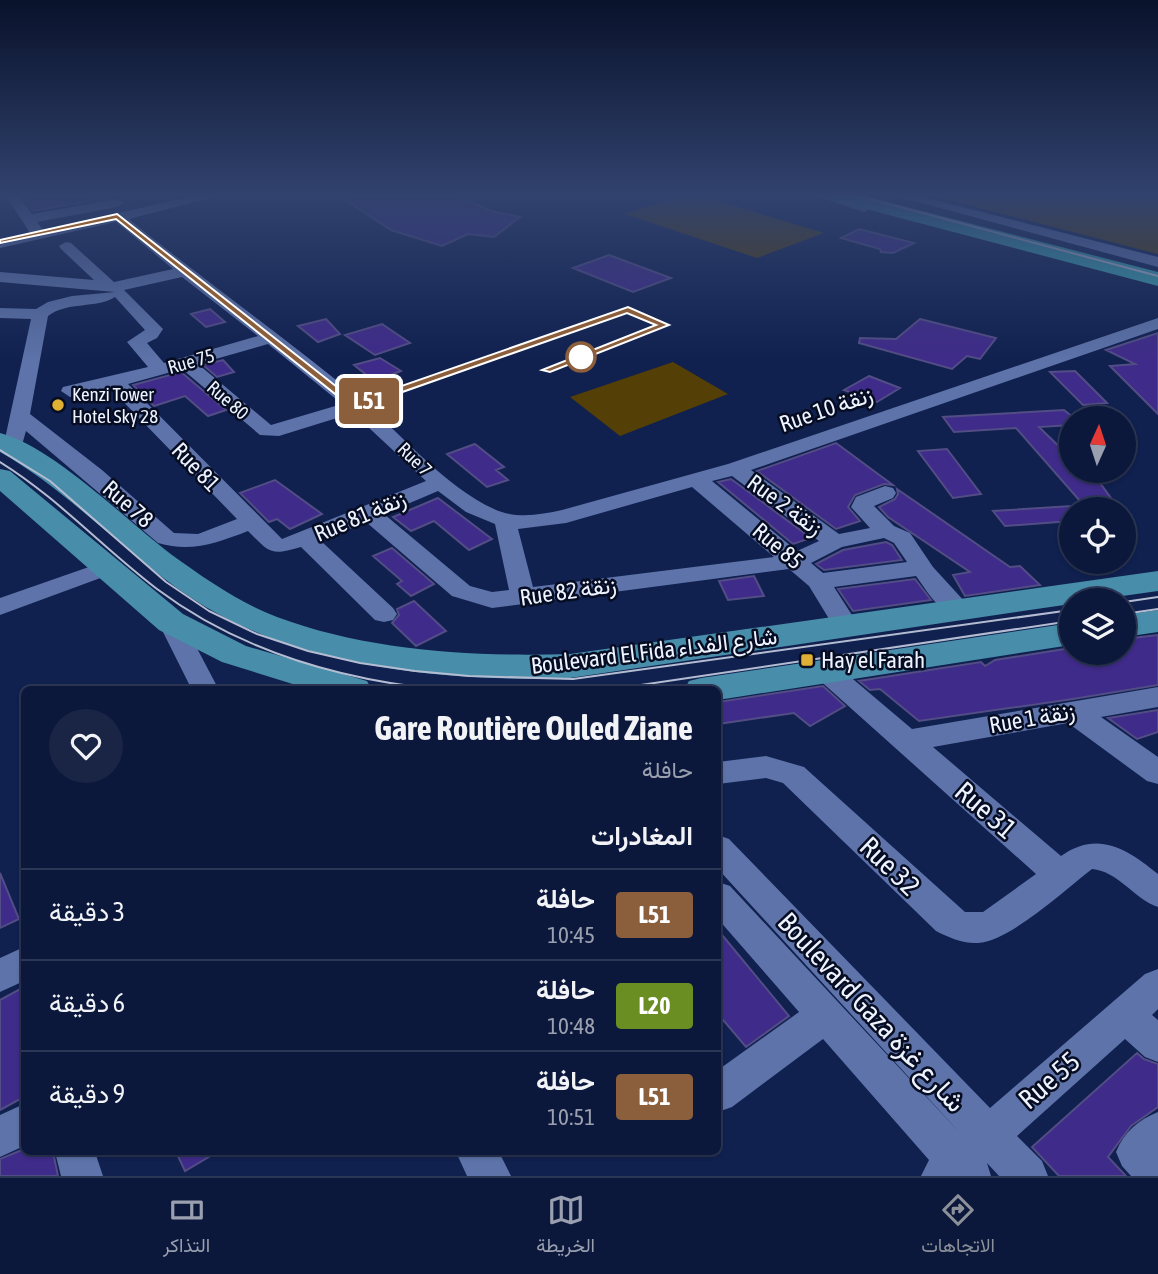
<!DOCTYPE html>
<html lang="ar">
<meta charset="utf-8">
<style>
body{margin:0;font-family:"Asap Condensed",Vazirmatn,sans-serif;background:#1a2546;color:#f1f3f6;direction:rtl;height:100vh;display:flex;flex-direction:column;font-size:26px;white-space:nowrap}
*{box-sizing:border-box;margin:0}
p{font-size:23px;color:#9aa0af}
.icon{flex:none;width:38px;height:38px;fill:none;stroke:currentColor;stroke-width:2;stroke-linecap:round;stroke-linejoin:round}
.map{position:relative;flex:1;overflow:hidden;direction:ltr}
.drawer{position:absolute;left:21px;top:686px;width:700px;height:469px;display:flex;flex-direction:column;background:#0c183b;border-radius:10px;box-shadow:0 2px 5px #0004,0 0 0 2px #2c3755;direction:rtl}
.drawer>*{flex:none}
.badge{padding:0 14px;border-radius:5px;font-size:24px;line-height:46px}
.needle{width:46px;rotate:3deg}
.tools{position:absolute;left:1059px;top:406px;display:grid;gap:14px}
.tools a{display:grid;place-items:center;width:77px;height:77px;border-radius:50%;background:#0c183b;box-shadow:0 2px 5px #0004,0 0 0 2px #2c3755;font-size:35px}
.map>.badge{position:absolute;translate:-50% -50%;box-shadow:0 0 0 4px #fff}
h2{padding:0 28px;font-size:26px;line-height:63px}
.round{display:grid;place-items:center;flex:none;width:74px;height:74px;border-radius:37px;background:#1a2546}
.overview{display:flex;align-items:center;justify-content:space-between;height:119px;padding:0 28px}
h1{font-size:33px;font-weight:700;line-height:52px}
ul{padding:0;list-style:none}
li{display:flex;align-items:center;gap:21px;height:91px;padding:0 28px;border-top:2px solid #2c3755}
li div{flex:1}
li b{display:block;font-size:26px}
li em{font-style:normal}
li .badge{min-width:77px;font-weight:700;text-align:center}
.tabs{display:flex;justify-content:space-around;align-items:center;height:98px;border-top:2px solid #2c3755;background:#0c183b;font-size:19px;color:#9aa0af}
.tabs a{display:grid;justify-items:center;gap:4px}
.tabs .on{color:#8c9099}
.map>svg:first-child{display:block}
</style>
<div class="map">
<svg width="1158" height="1176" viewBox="0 0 1158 1176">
<rect width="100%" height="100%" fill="#10204f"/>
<path fill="#543f06" d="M679,196H702L824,233L757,258L625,214Z
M934,196H1158V254Z
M673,362L728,394L620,436L570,397Z"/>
<path fill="#3f2b89" stroke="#524d84" stroke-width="2" d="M23,196H90L91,201L33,211Z
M339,196H458L491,211L520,217L494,237L468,234L442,246L391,230Z
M859,229L914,243L893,253L881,252L880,249L841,238Z
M609,255L671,278L633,292L573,268Z
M210,309L225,322L206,327L191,314Z
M326,319L340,334L318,342L298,326Z
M920,319L996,338L980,359L967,356L952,369L859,343L860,338L896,339Z
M382,324L410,343L375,355L345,335Z
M1158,333V414L1110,366L1135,364L1106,350Z
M380,358L401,371L374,381L354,365Z
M223,360L234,372L217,377L203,365Z
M1075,371L1107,403L1083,405L1050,372Z
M181,372L226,410L208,416L185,396L154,406L133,385Z
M869,376L900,388L877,402L844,390Z
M1064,410L1074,418H1071V425L1039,427L1071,458V471H1083L1093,480L1097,479L1119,509H1087L1016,428L954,432L943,417Z
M836,443L893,485L884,484L855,495L848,507L860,521L836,529L757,471Z
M475,444L504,467L496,470L508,480L487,487L447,454Z
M947,449L981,494L953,498L918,451Z
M731,479L811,538L793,544L718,482Z
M275,480L322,514L290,529L277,519L269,522L240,493Z
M897,489L1010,567L1020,566L1040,585L965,596L953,575L970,572L888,517L879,507L895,499L898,494Z
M438,498L492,539L469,550L434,521L411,531L393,517Z
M1071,506V521L1005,526L993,511Z
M886,542L892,545L902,560L824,570L816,564L843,550Z
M392,548L434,584L411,596L397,584L402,581L373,556Z
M754,576L764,596L728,600L719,581Z
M915,579L931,600L853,611L838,589Z
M414,601L446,631L416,646L392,623L399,615L397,609Z
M1158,635V685L1073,699L919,721L880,689L870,690L859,681L981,662L985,666L995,660L1071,648V653H1124V639Z
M823,686L845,706L810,726L794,713L718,724V702Z
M1158,710V732L1137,739L1108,718Z
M0,873L19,919L0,928Z
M718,930L789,1016L746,1047L718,1014Z
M24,987V1097L0,1110V1000Z
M1137,1053L1144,1059L1158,1064V1107L1131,1126L1108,1157L1126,1176H1059L1032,1147Z
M24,1149V1152H53L58,1176H0V1159Z
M176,1152H217L185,1171Z"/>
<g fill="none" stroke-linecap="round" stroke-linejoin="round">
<path fill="#5d73a9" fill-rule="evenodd" d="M6,196H19L32,214L117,199L124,203L117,207L37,222L43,230L193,196H218L129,219C206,282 287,339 363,402C405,437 444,486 494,509C515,519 540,515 562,510L728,464L1158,318V329L751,470L839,534L870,528L851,507L856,497L885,486L893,488L896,493L893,498L874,506L894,526L910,533L933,567L966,603L970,609L966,615C943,621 928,592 916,576L834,587L859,626L855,632L846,634L837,632L809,586L789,569L492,608L452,596L366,522L321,541L393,608L397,614L393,620L384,622L375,620L301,547C270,556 270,553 248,531C217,543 191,553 158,543L26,431L20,452H6L3,448L31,319L0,318V308L36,309L48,302L72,296L115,292L0,282V272L94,280L61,249L59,246L66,242L71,243L114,282L173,269L116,222L0,248V240L30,233ZM182,277L258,336L164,363L147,343L157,338L163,329L124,290ZM115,297L145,330L127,342L148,367L63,387L61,391L70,397L110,388L237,519L198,534L174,533L102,470L30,414L48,316C68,301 96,309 115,297ZM268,344L342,404L271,425L198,364ZM182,369L260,435L279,436L353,413L426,481L282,539L128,384ZM732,476L819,541L797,551L712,481ZM692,487L774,557L533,587L518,529L566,523ZM438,491L466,512L495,524L509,590L492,592L470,586L384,514ZM884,538L894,543L907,562L823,573L811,563L842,547Z
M815,196H837L871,208L864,212Z
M896,196H919L1158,257V267Z
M106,561L114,563L118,568L114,573L0,615V598Z
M171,614L180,616L219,690H192L158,622L162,616Z
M825,661L834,663L912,729L1158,687V707L1101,717L1158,757V784L1147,781L1068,723L933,747L1061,856C1098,830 1127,849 1158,874V907C1134,899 1118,871 1092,869C1065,890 1010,941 978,943C963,944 948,937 936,931L783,783L766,778L718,784V762L766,756L804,767L965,912H983L1036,874L816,677L812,670L816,663Z
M718,835L729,839L990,1108L1145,974L1158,969V1009L1152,1015L1158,1020V1062L1145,1057L1125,1039L1017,1136L1042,1161L1048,1176H999L987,1163L991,1176H921L929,1160L823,1039L732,1107L718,1112V1070L799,1012L718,919V882L730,886L960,1133L718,869Z
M24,947V981L0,992V958Z
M24,1104V1146L0,1157V1115Z
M1158,1112V1176H1131L1122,1166L1116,1152C1124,1132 1138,1120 1158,1112Z
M55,1152H95L103,1176H61Z
M456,1152H499L511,1176H467Z"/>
<path fill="#488daa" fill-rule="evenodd" d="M0,433C52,446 127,521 172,555C204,578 240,603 277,617C368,651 474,657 570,654L1158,571V591L1094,600H1071V604L570,678C446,682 296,668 190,597C124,553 69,491 0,452Z
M0,469L10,471L183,614L246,646L367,681L372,690H312L222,662L159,630L0,491Z
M1158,610V632L1124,637V615Z
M1071,623V645L718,700V690H684L689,681L701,678Z"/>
<path fill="#3a9fab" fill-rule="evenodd" d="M829,196H864L1158,272V286L832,200Z"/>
<path stroke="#b4bcd1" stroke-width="2" d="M859,196L1158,276
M0,450L50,481L166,582L209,611L257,634L308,651L360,663L415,671L469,676L573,679L1071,610
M0,462C58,498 103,548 157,589C241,652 340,680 443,690
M1124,602L1158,597
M1124,614L1158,609
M607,690L1071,621"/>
</g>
<linearGradient id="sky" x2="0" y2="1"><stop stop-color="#09122b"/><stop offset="0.54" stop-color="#31426e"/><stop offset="1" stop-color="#31426e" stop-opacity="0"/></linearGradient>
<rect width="1158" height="361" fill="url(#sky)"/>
<path fill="#8b5e3c" stroke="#fff" stroke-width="2" d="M117,214L356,402L628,307L669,325L550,372L542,370L656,325L627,313L354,409L116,219L0,243V240Z"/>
<circle fill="#fff" stroke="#8b5e3c" stroke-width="3.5" cx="581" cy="357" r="14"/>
<g fill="#e0b034" stroke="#060c21" stroke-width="2.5">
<circle cx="58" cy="405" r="7"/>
<rect x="800" y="653" width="14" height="14" rx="3.5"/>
</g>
<g text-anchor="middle" stroke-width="5" stroke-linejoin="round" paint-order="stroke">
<g font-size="19" fill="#edf3ff" stroke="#060c21">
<text transform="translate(191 361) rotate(-16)" y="7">Rue 75</text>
<text transform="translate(228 400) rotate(41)" y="7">Rue 80</text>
<text transform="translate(415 459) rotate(44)" y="7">Rue 7</text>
</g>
<g font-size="19" fill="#edf3ff" stroke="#060c21" text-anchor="start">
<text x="72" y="401">Kenzi Tower<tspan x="72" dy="22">Hotel Sky 28</tspan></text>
</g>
<g font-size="23" fill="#edf3ff" stroke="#060c21">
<text transform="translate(826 409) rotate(-19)" y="8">Rue 10 زنقة</text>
<text transform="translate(196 467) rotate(46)" y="8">Rue 81</text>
<text transform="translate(128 504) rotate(41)" y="8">Rue 78</text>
<text transform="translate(785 505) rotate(36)" y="8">Rue 2 زنقة</text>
<text transform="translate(360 516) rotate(-23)" y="8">Rue 81 زنقة</text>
<text transform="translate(778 546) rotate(40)" y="8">Rue 85</text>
<text transform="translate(568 591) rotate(-8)" y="8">Rue 82 زنقة</text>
<text transform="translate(654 651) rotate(-7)" y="8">Boulevard El Fida شارع الفداء</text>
<text transform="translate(1032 718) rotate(-10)" y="8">Rue 1 زنقة</text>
</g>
<g font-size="23" fill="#edf3ff" stroke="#060c21" text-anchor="start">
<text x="821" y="668">Hay el Farah</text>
</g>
<g font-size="28" fill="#edf3ff" stroke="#060c21">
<text transform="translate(986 810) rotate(41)" y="10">Rue 31</text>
<text transform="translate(890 866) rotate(44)" y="10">Rue 32</text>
<text transform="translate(872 1012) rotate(47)" y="10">Boulevard Gaza شارع غزة</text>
<text transform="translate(1049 1080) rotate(-41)" y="10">Rue 55</text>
</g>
</g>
</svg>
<div class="tools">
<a><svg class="needle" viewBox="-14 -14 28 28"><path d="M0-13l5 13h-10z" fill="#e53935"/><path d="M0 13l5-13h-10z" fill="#9aa0af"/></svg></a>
<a><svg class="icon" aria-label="locate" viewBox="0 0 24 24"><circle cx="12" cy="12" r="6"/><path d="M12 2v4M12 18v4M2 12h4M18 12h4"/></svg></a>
<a><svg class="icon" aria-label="layers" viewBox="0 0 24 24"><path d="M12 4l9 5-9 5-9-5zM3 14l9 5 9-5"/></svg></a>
</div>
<b class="badge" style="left:369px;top:401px;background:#8b5e3c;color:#fff">L51</b>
<section class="drawer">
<div class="overview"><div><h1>Gare Routière Ouled Ziane</h1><p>حافلة</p></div><a class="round"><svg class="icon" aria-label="heart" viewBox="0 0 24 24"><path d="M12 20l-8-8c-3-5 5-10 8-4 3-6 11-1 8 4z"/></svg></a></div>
<h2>المغادرات</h2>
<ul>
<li><span class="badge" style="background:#8b5e3c;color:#fff">L51</span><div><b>حافلة</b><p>10:45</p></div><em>3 دقيقة</em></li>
<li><span class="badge" style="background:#6b8e23;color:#fff">L20</span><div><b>حافلة</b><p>10:48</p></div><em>6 دقيقة</em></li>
<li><span class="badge" style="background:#8b5e3c;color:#fff">L51</span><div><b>حافلة</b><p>10:51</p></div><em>9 دقيقة</em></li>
</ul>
</section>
</div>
<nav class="tabs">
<a class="on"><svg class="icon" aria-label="directions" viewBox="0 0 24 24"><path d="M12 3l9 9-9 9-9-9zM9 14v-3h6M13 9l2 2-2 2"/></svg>الاتجاهات</a>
<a><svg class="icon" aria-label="map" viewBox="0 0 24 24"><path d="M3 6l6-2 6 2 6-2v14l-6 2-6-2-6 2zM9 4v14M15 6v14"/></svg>الخريطة</a>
<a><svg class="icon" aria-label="tickets" viewBox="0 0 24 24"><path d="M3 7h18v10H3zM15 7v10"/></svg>التذاكر</a>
</nav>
